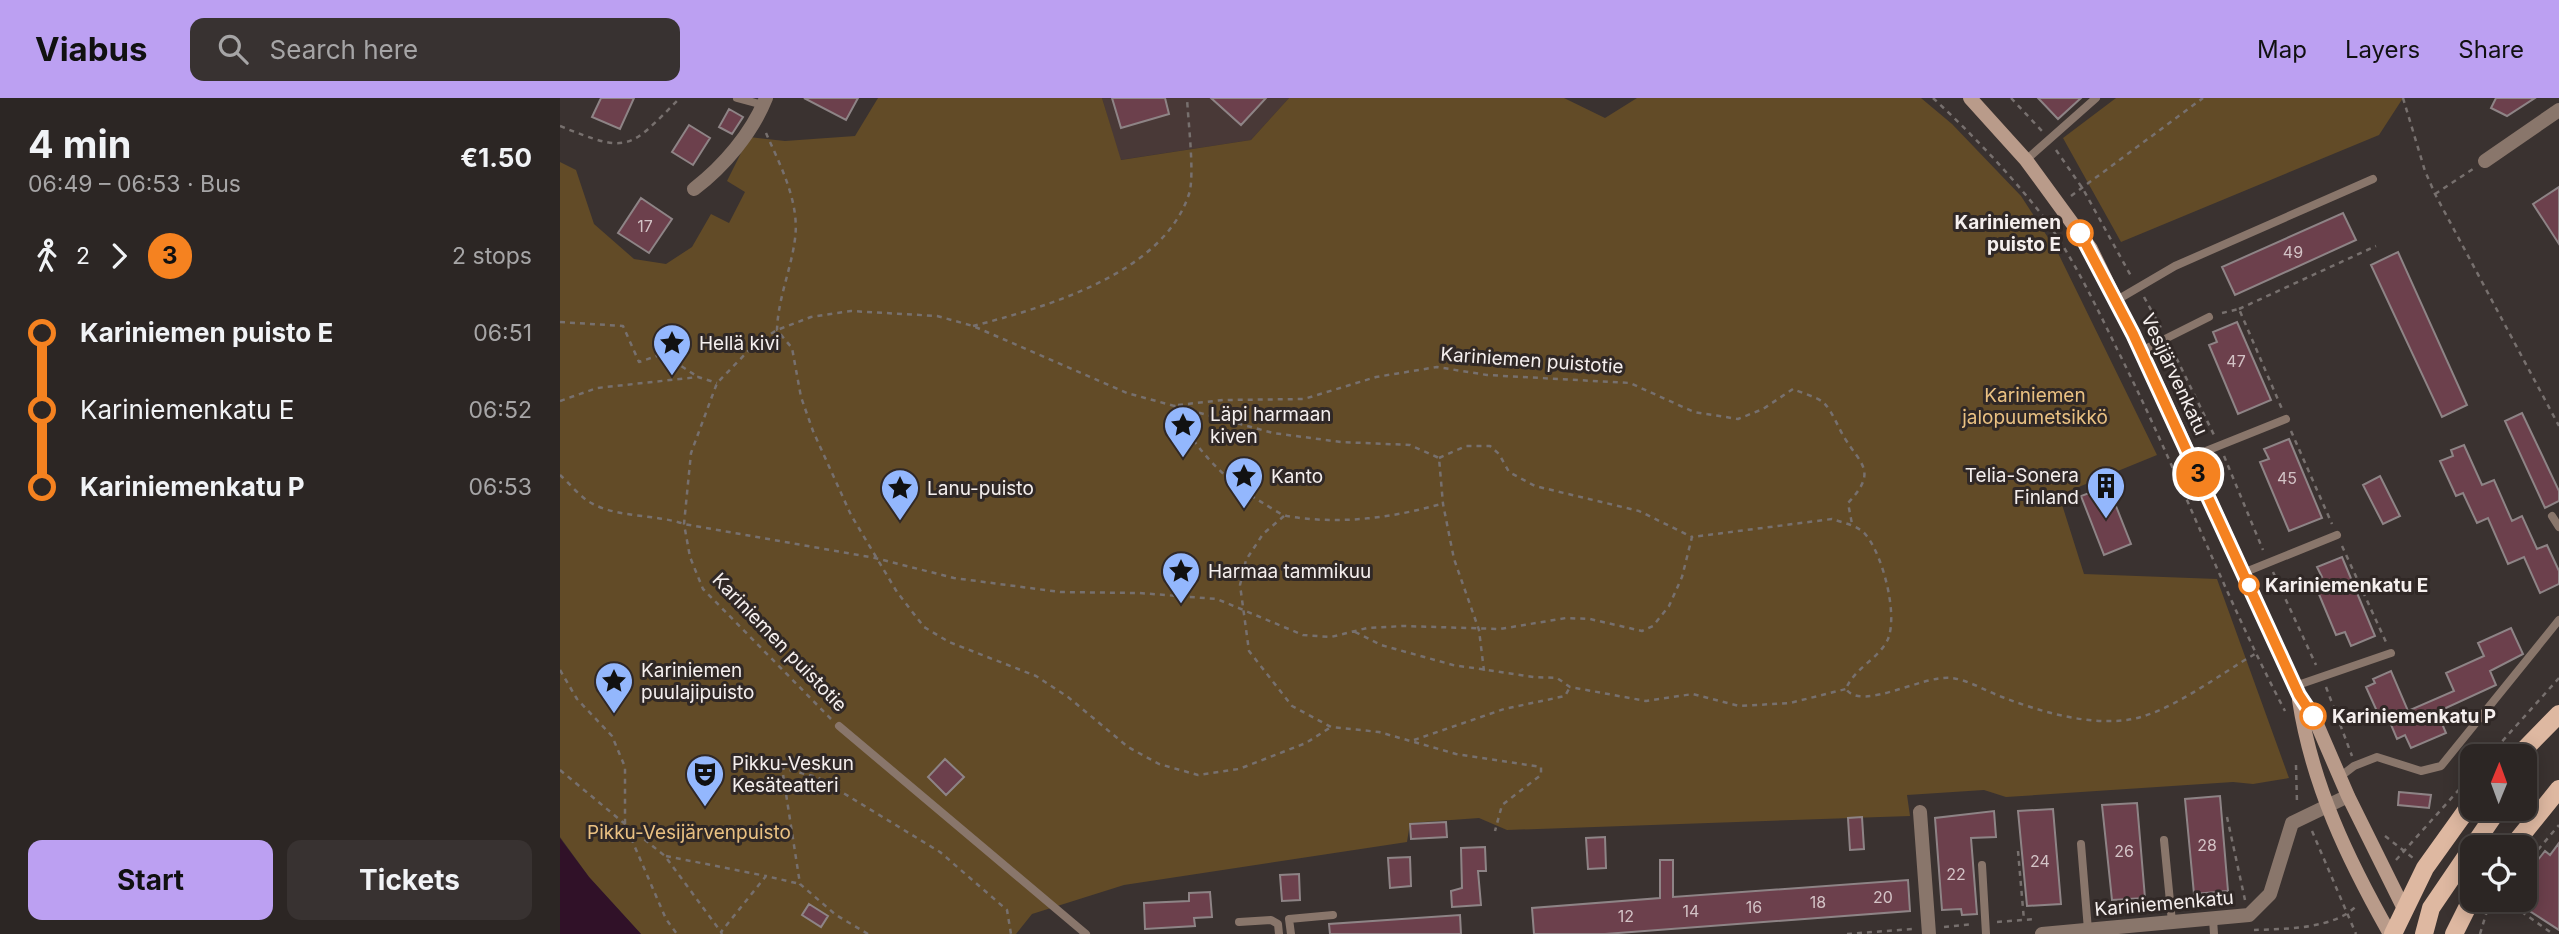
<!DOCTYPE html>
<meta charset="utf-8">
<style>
body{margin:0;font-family:Inter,sans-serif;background:#383231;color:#f1f3f6;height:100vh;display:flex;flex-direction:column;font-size:26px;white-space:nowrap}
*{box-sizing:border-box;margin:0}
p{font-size:23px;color:#a6a5a6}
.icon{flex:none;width:38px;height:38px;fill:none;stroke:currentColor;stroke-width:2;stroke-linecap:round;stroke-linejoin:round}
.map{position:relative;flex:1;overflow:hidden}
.side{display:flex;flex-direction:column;background:#2c2624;width:560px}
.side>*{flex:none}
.badge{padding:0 14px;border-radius:23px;font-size:24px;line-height:46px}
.needle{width:46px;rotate:1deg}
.buttons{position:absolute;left:1900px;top:646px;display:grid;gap:14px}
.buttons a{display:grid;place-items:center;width:77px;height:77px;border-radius:14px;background:#2c2624;box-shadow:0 4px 18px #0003,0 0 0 2px #484341;font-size:35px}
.map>.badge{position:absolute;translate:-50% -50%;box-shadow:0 0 0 4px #fff}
.legs{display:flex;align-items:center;gap:10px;height:77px;padding:0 28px;font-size:23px}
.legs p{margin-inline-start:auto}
.headline{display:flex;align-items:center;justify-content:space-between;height:119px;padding:0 28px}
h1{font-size:38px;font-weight:700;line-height:52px}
.button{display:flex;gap:14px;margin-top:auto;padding:14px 28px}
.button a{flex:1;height:80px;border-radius:14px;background:#bca0f2;color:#111;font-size:28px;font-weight:700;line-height:80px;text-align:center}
.button a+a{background:#383231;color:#f1f3f6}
ul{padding:0 28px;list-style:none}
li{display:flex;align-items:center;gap:24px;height:77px;font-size:26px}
li i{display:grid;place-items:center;width:10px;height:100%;margin:0 9px;background:currentColor}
li i::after{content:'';width:18px;height:18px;margin:-9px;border:5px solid;border-radius:50%;background:#2c2624}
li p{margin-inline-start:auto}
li:first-child i{background:linear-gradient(#0000 50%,currentColor 0)}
li:last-child i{background:linear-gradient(currentColor 50%,#0000 0)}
header{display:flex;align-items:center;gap:42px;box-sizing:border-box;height:98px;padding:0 35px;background:#bca0f2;color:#111}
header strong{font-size:33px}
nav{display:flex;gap:38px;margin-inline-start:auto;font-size:24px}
.search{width:490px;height:63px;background:#383231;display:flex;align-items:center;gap:18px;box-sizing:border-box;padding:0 24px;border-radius:14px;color:#a6a5a6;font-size:26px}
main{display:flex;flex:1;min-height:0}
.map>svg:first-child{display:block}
</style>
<header>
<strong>Viabus</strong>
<div class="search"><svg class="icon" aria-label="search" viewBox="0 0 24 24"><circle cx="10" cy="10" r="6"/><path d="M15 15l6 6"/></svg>Search here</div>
<nav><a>Map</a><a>Layers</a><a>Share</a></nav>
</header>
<main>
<section class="side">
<div class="headline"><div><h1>4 min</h1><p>06:49 – 06:53 · Bus</p></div><b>€1.50</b></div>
<div class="legs"><svg class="icon" aria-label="walk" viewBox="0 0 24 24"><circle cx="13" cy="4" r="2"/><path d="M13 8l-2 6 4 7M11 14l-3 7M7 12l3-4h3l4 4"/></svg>2<svg class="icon" aria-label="forward" viewBox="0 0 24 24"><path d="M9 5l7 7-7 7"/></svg><b class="badge" style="background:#f58220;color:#111">3</b><p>2 stops</p></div>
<ul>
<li><i style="color:#f58220"></i><b>Kariniemen puisto E</b><p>06:51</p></li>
<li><i style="color:#f58220"></i><span>Kariniemenkatu E</span><p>06:52</p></li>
<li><i style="color:#f58220"></i><b>Kariniemenkatu P</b><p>06:53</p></li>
</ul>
<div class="button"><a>Start</a><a>Tickets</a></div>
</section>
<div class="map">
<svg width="1999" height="836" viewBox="0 0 1999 836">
<rect width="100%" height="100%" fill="#3a3230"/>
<path fill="#493937" d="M542,0H729L691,42L560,62Z"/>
<path fill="#624b27" d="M318,0H542L561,62L691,42L729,0H1004L1045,20L1077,0H1361L1392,26L1461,98L1498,155L1597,357L1499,397L1524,476L1657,481L1729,680L1693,686L1673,684L1446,699L1424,692L1347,697L1350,718L947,732L919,720L850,725L847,744L564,787L472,816L456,836H81L29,779L0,739V64L16,72L34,126L74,161L106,166L132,149L151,116L169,125L185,94L167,83L189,39L225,43L295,38Z
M1556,0H1843L1819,37L1561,144L1503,40Z"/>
<path fill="#301128" d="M0,740L29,779L81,836H0Z"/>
<path fill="#6c404c" stroke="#8e8486" stroke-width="2" d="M41,0H74L60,31L32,19Z
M244,0H298L286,22Z
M552,0H605L609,16L561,30Z
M651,0H706L681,27Z
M1478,0H1521L1498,21Z
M1936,0H1975L1947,18L1931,10Z
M169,11L183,19L172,36L159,29Z
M129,27L150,40L133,67L112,54Z
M1999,89V146L1973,106Z
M81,100L112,121L89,155L58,135Z
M1783,115L1796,142L1675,197L1662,169Z
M1838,154L1907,307L1882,319L1811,167Z
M1677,224L1711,302L1678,316L1649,247L1657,244L1653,234Z
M1962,315L1999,393V403L1985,410L1945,323Z
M1729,341L1762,420L1729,433L1700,364L1709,361L1704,351Z
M1904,347L1922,387L1934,382L1952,423L1962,418L1977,451L1987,447L1999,473V486L1980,495L1964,459L1948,466L1928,420L1917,425L1903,395L1896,398L1880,363L1893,358L1891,352Z
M1820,378L1840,418L1823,426L1803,387Z
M1548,388L1571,446L1544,457L1521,398Z
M1782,459L1815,538L1791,548L1785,534L1776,537L1753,482L1762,479L1757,469Z
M1951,530L1963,556L1930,573L1936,587L1877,614L1886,635L1851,650L1845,637L1837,641L1827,617L1820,620L1806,589L1815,585L1813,581L1831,573L1848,613L1894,593L1886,575L1924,558L1918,545Z
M385,661L404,679L386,697L368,679Z
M1839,694L1871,697L1869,710L1838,707Z
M1660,698L1668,793L1634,796L1625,701Z
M1577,705L1585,800L1552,802L1542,707Z
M1493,711L1501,806L1467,808L1458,713Z
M1434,713L1436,739L1411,740L1417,816L1402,817L1401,811L1382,812L1375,720Z
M1302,719L1304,751L1290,752L1288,720Z
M886,724L887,739L851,741L850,726Z
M1045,739L1046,770L1028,771L1026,740Z
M1999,745V832L1965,810V778L1985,753L1990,757Z
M925,749L926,773H918L921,807L892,809L891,793L902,790L901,750Z
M850,759L851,788L830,790L828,760Z
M1100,762H1113V799L1348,782L1350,813L1045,836H974L972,810L1100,800Z
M739,776L740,802L722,803L720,777Z
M650,794L652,819L634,820L635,828L585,831L584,805L629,803V795Z
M249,806L268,818L261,829L242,817Z
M900,817L901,836H770L769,826Z"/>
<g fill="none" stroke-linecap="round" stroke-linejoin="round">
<path stroke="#77706e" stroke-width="2.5" stroke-dasharray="5 5" stroke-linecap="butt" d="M1373,0C1412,36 1449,75 1482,117C1512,157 1535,206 1557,251C1617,370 1663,495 1725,613
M1451,0L1482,33
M1843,0L1865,73L1875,96L1999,328
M0,28C69,56 68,52 120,0
M206,35C220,67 240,104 235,141C231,172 218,200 217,232L232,250L241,299L253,333L291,417L337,494L364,529L389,544L476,578L508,599L568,649L599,666L638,677L679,671L746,645L771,629
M1496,52L1523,91L1571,178
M1875,96L1913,71
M1511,98L1643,0
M1584,199L1601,230
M1679,211L1816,148
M1662,215L1679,211L1722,311
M0,224L63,228L79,264L103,256L138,279
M413,228C486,209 603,176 629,96C635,78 628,22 627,0
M1612,251L1654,337
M0,303L37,290L138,279L157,285
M614,307C632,349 664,382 703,405C710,409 719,416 727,418C778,427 832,420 881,406
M618,307L663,302L744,301L816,279L877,269L927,277L1070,285L1134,314L1178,321L1203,311L1233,291C1242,295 1257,299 1264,305C1272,313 1278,329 1284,339C1301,367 1318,373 1288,405L1292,426
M1731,333L1772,426
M1664,358L1703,452
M879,360L906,348H930L939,356L949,374L975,388L1079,413L1132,439
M0,377C9,385 22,401 33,406C60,420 95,416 124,426L315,460L394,480L500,494L579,495L657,501L743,537L771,539L807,530L843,528L940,531L1006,520L1030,521L1082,533L1093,528L1109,508L1122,479L1132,439L1272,421C1283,425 1298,427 1306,437C1323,458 1338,516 1328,541C1319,561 1294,570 1286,591C1302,614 1364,576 1392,580C1408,582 1426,593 1442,599C1481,614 1526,627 1567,622C1607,617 1660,576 1695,556
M724,418L703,436L686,462L680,487L689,553L732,608L771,629L819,634L896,656L981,669V677L942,707L935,733
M1782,448L1826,544
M1713,474L1756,567
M795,534L821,547L893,567L974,579L997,580L1010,589L1086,603L1133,596L1179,608L1230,605L1286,591
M0,572L17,601L52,638L65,669V726L105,758L161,834
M1766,589L1792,658
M271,621L143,491L130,459L124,426L131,355L157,285L196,245L217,232L251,219L291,213L377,218L413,228L567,295L713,335L781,344L850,347L879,360L883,406L894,461L919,532L924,573
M854,642L944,611L1005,598L1010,589
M1929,658L1999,580
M1736,667L1737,705
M0,672L65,726L106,821L117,836
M1667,719L1685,802
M1752,733L1796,836
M1825,738L1853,760
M1458,753L1464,822
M106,758L206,778
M1836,762L1913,676
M1965,767L1999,727
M1945,802L1993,836
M1437,824L1476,821
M1384,829L1413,826
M1694,832C1725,831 1776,831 1797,807
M162,836L161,834L206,778L240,786
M308,836L276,817L240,786L222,670L257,679L380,754L447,812L451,836
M1287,836L1353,831
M1920,836L1927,813L1936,802"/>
<path stroke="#89766b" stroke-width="8" d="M177,0L203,7
M1466,62L1536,0
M1557,202L1615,168L1813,81
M1581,253L1649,219
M1631,359L1726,321
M1992,418L1999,429
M1683,475L1777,437
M1735,588L1831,555
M279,628L526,836
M1781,678L1794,668L1817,659L1861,673L1881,668L1999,522
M1604,742L1612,824
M1521,746L1528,832
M1422,767L1426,836
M1653,821L1654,836
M679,824L711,822L718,826L719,836
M731,836L729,821L773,817"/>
<path stroke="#89766b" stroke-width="14" d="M1925,63L1999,12
M134,91C164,68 192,35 206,0
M1360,714L1369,836
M1482,836L1689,817L1710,796L1732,725L1788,698"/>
<path stroke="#b99b8a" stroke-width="14" d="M1410,0L1466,62L1531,151L1603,299L1739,597L1753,617L1788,698L1844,811
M1739,602C1752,687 1788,762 1830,836"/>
<path stroke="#deb8a1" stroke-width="18" d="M1958,658L1999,616
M1952,749L1999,691
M1833,836L1865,770L1913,703
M1864,836L1871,810L1939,710
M1894,836L1913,798"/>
</g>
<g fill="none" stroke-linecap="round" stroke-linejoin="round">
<defs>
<path id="line-1" d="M1520,135L1573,236L1739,597L1753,618"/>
</defs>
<use href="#line-1" stroke="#fff" stroke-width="16"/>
<use href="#line-1" stroke="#f58220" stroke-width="10"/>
</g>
<defs>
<symbol id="sight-pin" viewBox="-11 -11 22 30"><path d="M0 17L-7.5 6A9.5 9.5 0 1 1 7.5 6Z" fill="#93b7fd" stroke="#302826"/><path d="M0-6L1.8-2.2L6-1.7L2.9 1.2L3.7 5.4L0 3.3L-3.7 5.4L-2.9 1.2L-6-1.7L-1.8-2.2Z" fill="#111"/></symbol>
<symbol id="building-pin" viewBox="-11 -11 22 30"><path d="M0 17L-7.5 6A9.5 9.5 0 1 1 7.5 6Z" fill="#93b7fd" stroke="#302826"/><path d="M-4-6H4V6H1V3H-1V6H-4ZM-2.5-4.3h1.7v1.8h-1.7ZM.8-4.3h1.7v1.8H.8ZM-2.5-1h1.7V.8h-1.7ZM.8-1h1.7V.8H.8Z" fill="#111"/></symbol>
<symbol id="theatre-pin" viewBox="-11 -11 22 30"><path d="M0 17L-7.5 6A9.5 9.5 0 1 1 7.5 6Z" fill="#93b7fd" stroke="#302826"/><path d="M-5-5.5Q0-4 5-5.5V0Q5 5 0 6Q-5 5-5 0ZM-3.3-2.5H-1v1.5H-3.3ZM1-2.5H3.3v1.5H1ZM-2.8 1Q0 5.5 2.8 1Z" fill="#111"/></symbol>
</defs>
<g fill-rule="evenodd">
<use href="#sight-pin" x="90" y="223" width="44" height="60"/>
<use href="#sight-pin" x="601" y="305" width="44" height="60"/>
<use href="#sight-pin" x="662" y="356" width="44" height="60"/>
<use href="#building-pin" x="1524" y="366" width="44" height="60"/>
<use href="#sight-pin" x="318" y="368" width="44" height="60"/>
<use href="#sight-pin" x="599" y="451" width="44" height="60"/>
<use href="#sight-pin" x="32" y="561" width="44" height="60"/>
<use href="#theatre-pin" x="123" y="654" width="44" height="60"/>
</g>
<g fill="#fff" stroke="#f58220" stroke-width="3.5">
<circle cx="1520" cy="135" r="12"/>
<circle cx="1689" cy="487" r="9"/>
<circle cx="1753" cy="618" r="12"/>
</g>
<g text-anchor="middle" stroke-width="6" stroke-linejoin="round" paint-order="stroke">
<g font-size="16" fill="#d3c3c6">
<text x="85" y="134">17</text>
<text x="1733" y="160">49</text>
<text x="1676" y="269">47</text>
<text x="1727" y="386">45</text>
<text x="1647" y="753">28</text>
<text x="1564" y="759">26</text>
<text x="1480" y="769">24</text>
<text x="1396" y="782">22</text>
<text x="1323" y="805">20</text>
<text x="1258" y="810">18</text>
<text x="1194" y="815">16</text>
<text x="1131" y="819">14</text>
<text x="1066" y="824">12</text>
</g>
<g font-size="19" font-weight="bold" fill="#f5efee" stroke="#302826" text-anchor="start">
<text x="1501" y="131" text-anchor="end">Kariniemen<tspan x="1501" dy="22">puisto E</tspan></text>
<text x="1705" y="494">Kariniemenkatu E</text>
<text x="1772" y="625">Kariniemenkatu P</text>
</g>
<g font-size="19" fill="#f5efee" stroke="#302826" text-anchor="start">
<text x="139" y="252">Hellä kivi</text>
<text x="650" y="323">Läpi harmaan<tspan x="650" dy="22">kiven</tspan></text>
<text x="1519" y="384" text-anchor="end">Telia-Sonera<tspan x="1519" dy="22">Finland</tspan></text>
<text x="711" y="385">Kanto</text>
<text x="367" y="397">Lanu-puisto</text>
<text x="648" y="480">Harmaa tammikuu</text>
<text x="81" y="579">Kariniemen<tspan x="81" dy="22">puulajipuisto</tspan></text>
<text x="172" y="672">Pikku-Veskun<tspan x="172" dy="22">Kesäteatteri</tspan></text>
</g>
<g font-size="19" fill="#f5efee" stroke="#302826">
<text transform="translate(972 262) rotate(4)" y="7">Kariniemen puistotie</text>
<text transform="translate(1615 276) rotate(65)" y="7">Vesijärvenkatu</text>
<text transform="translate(220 544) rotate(46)" y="7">Kariniemen puistotie</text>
<text transform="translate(1604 805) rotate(-5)" y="7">Kariniemenkatu</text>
</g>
<g font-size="19" fill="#eac182" stroke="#302826">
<text x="1475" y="304">Kariniemen<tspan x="1475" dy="22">jalopuumetsikkö</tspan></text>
<text x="129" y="741">Pikku-Vesijärvenpuisto</text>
</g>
</g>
</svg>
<div class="buttons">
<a><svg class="needle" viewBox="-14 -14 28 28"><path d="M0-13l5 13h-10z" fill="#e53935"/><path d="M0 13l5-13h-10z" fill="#a6a5a6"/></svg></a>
<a><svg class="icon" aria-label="locate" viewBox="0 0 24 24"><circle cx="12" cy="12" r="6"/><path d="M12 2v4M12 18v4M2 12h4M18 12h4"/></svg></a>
</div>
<b class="badge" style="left:1638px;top:376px;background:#f58220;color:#111">3</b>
</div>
</main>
